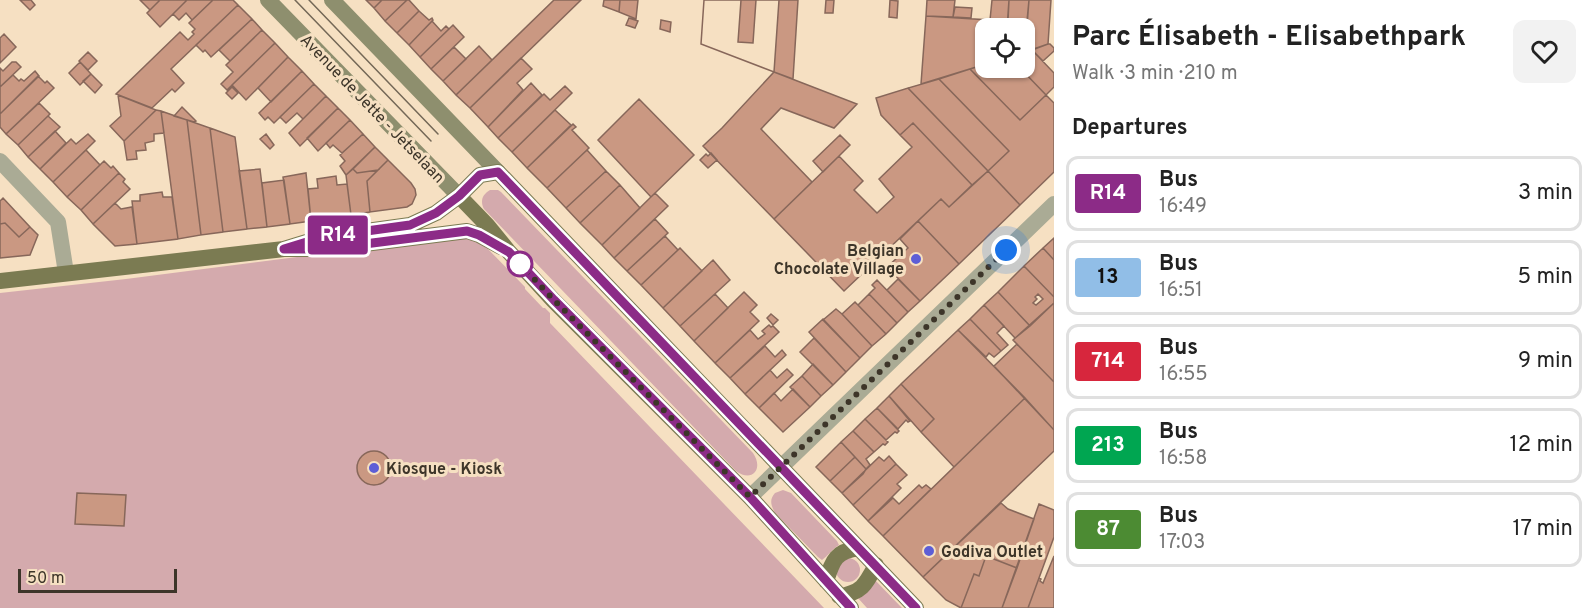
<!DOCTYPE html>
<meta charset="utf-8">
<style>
body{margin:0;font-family:Overpass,sans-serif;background:#f2f2f2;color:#222;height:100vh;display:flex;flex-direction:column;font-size:22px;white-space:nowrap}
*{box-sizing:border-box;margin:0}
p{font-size:20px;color:#767676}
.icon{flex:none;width:33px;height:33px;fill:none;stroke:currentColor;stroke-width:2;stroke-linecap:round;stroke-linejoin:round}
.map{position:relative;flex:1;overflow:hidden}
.side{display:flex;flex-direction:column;background:#fff;width:540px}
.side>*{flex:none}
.badge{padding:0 12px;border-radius:4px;font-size:21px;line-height:39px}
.controls{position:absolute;left:975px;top:18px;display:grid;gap:12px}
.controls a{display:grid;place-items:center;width:60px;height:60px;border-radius:12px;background:#fff;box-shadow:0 2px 4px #0004;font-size:30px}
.scale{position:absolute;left:18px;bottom:15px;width:159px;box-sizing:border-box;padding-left:6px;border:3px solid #3d3529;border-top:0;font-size:16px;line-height:21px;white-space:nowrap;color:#3d3529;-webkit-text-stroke:4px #f6e0c2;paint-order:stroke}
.you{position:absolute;width:30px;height:30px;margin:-15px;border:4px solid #fff;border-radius:50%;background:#1a73e8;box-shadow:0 0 0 9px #1a73e833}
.map>.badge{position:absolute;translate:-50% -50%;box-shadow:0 0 0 3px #fff}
h2{padding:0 18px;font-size:22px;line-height:54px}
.round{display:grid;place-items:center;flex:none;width:63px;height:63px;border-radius:12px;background:#f2f2f2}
.overview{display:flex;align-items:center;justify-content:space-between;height:102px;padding:0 18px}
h1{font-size:28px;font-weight:700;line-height:45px}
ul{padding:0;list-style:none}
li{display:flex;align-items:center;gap:18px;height:75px;margin:0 12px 9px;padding:0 6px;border:3px solid #e0e0e0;border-radius:12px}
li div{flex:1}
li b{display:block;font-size:22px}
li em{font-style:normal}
li .badge{min-width:66px;font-weight:700;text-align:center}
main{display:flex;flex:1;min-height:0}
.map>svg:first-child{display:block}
</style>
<main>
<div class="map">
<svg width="1054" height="608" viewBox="0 0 1054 608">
<rect width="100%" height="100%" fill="#f6e0c2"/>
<path fill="#d4aaad" d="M490,190H498L501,192L753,453C764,469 752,483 736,471L484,209C480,201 482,195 490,190Z
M458,237L475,241L488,249L525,287V289L543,308H545L550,313V323L824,608H0V293L126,279L445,238Z
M783,490L791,493L837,541L839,545C832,549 828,556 822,560L818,557L775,513C771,505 769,500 775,493Z
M836 570a12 12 0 1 1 24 0a12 12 0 1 1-24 0Z
M874,579L902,608H867L857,597Z"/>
<path fill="#ca9882" stroke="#87675a" stroke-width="1.5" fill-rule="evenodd" d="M20,0H31L35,5L30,10Z
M140,0H160L150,10Z
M160,0H187L160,27L147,13Z
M187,0H213L192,20L186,13L179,20L173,14Z
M213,0H233L238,5L171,69L184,83L175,92L172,89L152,108L116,94L180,32L188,40L194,34L192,32L195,29L189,23Z
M366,0H382L374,8Z
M382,0H407L385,21L374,8Z
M407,0H409L419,11L397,33L385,21Z
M554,0H581L470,108L456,95Z
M604,0H620L619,12L603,6Z
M620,0H638L636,19L619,12Z
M704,0H741L738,42L753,43L756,0H779L774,72L701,44Z
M704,0H779L774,72L701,44Z
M779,0H798L793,79L774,72Z
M826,0H834L833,13H825Z
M890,0L898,1L897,18L889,17Z
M927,0H955L953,17L926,16Z
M992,0H1009L1008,21L990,20Z
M1009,0H1029L1024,52V28H1007Z
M1029,0H1051L1048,44L1025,52Z
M238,5L252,19L211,57L205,50L203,52L196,45Z
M955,7L972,8L971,18L953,17Z
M419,11L429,20L432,18L433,20L409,45L397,33Z
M926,16L990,20V28H986V64L921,84Z
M629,18L638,21L635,28L626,25Z
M252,19L262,30L230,61L219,50Z
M661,20L671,22L670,32L660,29Z
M990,20L1008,21L1007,28H990Z
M432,21L441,31L446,26L449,29L420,57L409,45Z
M453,25L464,37L431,69L420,57Z
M262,30L275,43L227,90L221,84L233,72L226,65Z
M4,34L16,47L0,63V38Z
M275,43L288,57L246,100L232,85Z
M1048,44H1050L1054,48V51L1043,61L1032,50Z
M479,46L492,60L456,95L443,81Z
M454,47L466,59L443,81L431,69Z
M1032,50L1054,73V87L1046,95L1020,68H1024V52Z
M88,52L97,61L88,70L79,61Z
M288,57L302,71L271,102L258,88Z
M521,58L532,69L517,83L523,90L488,127L470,108Z
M12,62H16L21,67L0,87V68L3,71Z
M80,62L91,74L80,85L69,73Z
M986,64V68H1020L1046,95L1020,120L970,69Z
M970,69L1020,120L1046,95L1054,103V172L1020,205L988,171L1009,151L939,79Z
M35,71L39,76L0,114V87L13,75L19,81L21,79L24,81Z
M302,71L314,84L274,123L268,117L265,120L259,113Z
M774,72L857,104L834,128L781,108L761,129L812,182L774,219L703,146L722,128Z
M91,74L102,85L95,93L83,81Z
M38,76L45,83L47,81L54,88L6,134L0,127V114Z
M939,79L1009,151L988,171L908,88Z
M531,83L542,95L498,138L488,127Z
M314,84L326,96L303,119L297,113L286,123L280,117Z
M565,86L572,93L512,152L498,138L544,94L550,100Z
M232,87L238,93L232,99L226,93Z
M908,88L988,171L972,185L913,123L900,135L881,115L876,98Z
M118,95L156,110L124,141L110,126L121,116Z
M326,96L338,108L300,146L289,133Z
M639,99L694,155L651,197L598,140Z
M39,103L50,114L18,145L6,134Z
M182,107L196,121L194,122L174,116Z
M338,108L350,120L318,151L307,138Z
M156,110L161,111L164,133L154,134V141L145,143L146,150L136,151L137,159L127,160L124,141Z
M555,110L571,125L527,168L512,152Z
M161,111L187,120L201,235L178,239Z
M48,116L60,127L28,157L18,145Z
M187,120L210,128L223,232L201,235Z
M350,120L363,134L342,153L333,145L330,148L326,143Z
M913,123L972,185L949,207L941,199L844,291L774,219L839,156L863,181L854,190L877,213L894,197L879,179L912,147L900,135Z
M573,124L576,127L572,130L589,148L547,188L527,168Z
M210,128L235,137L247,229L223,232Z
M55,131L66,143L40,169L28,157Z
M88,134L95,141L53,182L40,169L71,139L76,144Z
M266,134L274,145L270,149L260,139Z
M363,134L375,147L346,175L340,166L345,161L340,155Z
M840,135L850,145L823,172L813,161Z
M375,147L388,160L378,170L357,173L353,169Z
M86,150L100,165L67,197L53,182Z
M587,150L606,171L566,208L547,188Z
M711,153L717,160L708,168L700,160L706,154L708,156Z
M388,160L411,183L415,189L416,195L412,204L407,207L370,212L367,181Z
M104,161L111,168L113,166L119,173L81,210L67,197Z
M260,169L267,227L247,229L239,171Z
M353,169L357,173L378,170L367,181L370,212L351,215L346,175Z
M606,171L620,185L580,223L566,208Z
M988,171L1020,205L959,264L918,221L941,199L949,207Z
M119,173L125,179L123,182L130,189L93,224L81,210Z
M306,173L311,221L290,224L283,177Z
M336,176L337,185L347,184L351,215L311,221L308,189L318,188L317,179Z
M284,180L290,224L267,227L262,183Z
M620,185L640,208L602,245L580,223Z
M162,192L163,197H172L178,239L137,244L132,201H140V195Z
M655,193L668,206L614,258L602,245Z
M3,198L30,227L19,237L5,223L0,224V201Z
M115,203L121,209L132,207L137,244L115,246L93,224Z
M655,219L668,233L627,271L614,258Z
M918,221L959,264L920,301L887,267L908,248L900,239Z
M5,223L19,237L30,227L38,235L30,255L0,258V224Z
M665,236L678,250L641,285L627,271Z
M1054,238V260L1043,248Z
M680,248L702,271L663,308L641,285Z
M1043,248L1054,260V297L1024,266Z
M713,260L730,280L680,326L663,308Z
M1024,266L1054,297V303L1030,326L998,292ZM1038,294L1043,299L1036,305L1033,303L1037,299L1035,297Z
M898,279L920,301L908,312L887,290Z
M877,280L908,312L897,323L869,294L875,288L872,285Z
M744,292L757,305L750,312L759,321L715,363L694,341Z
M998,292L1030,326L1015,338L984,305Z
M715,294L728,308L694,341L680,326Z
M869,294L897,323L886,334L858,305Z
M855,302L886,334L872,346L842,314Z
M1054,303V382L1013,340Z
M984,305L1004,326L997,333L1008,345L1001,351L970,319Z
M836,309L842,314L872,346L860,358L823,320Z
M771,314L778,320L773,325L767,318Z
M823,319L860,358L846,372L809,332Z
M970,319L1001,351L994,357L989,353L986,357L958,330Z
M769,325L771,327L773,326L779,332L730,378L715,363L750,330L758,339L765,334L762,331Z
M958,330L1025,398L954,467L921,432L934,419L901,384Z
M814,338L846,372L833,385L800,352Z
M1017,344L1054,382V430L994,366Z
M765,346L775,357L782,350L786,355L745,394L730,378Z
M813,364L833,385L821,396L802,376Z
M787,369L793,375L759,408L745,394L770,370L777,378Z
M802,376L821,396L810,407L790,387Z
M901,384L934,419L921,432L889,396Z
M793,389L810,407L783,432L759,408L774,393L781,401Z
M889,396L910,421L908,422L906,420L898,429L877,408Z
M1025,398L1054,430V451L923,577L883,536Z
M877,408L899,431L897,433L895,432L886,440L865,419Z
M865,419L888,442L885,445L883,444L874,452L853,431Z
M853,431L874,452L866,459L870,465L866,469L841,442Z
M841,442L855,457L830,481L816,467Z
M357 468a17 17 0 1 1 34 0a17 17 0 1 1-34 0Z
M889,456L896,464L853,505L842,493L879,457L884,461Z
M855,457L866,469L863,474L842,493L830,481Z
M896,464L907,475L897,484L901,488L868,521L853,505Z
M919,485L922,488L926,485L931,489L883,536L868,521L893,498L899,504Z
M77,493L126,495L124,526L75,524Z
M1001,503L1008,509L1034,519L1017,568L986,556L979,576L974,574L961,608L946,600L923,577Z
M1039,504L1054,510V537L1028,608H1002Z
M986,556L1017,568L1002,608H961L974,574L979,576Z
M1054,556V608H1028L1039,578L1041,579L1040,581L1043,583Z"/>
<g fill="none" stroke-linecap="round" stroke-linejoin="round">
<path stroke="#aaab95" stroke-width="16" d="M0,161L58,222L66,273
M750,497L1054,204"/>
<path stroke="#8e8f6e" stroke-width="16" d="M268,0L459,196
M332,0L498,172"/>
<path stroke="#7b7b52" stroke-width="16" d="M459,196L487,225L509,252L553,300L750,497L851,608
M284,249L323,237L410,225L436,213L459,196L480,175L498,172L916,608
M0,281L284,249H325L467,231L479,235L501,247
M826,581C833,560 835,552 858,548
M839,596C862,593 866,584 876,565"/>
<path stroke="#746857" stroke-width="1.5" d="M295,0L431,141
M309,0L438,134"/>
</g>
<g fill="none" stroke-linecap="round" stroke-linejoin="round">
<defs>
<path id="line" d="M851,608L750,497L554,300L509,252L479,235L467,231L325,249H284L323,237L410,225L436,213L459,196L480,175L498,172L916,608"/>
</defs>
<use href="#line" stroke="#fff" stroke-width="14"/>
<use href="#line" stroke="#8c2b87" stroke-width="9"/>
<path stroke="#3d3529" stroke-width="6" stroke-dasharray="0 10.8" d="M520,264L554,300L750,497L1006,250"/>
</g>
<g fill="#5d5ed6" stroke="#f6e0c2" stroke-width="2">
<circle cx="916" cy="259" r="6"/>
<circle cx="374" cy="468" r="6"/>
<circle cx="929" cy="551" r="6"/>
</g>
<circle fill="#fff" stroke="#8c2b87" stroke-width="3" cx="520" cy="264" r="12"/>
<g text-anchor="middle" stroke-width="6" stroke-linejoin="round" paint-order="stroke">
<g font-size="16" fill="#3d3529" stroke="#f6e0c2">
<text transform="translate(373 108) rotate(46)" y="6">Avenue de Jette - Jetselaan</text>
</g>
<g font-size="16" font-weight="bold" fill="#3d3529" stroke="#f6e0c2" text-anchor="start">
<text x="904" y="256" text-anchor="end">Belgian<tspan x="904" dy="18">Chocolate Village</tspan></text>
<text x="386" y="474">Kiosque - Kiosk</text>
<text x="941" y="557">Godiva Outlet</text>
</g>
</g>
</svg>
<div class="controls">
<a><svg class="icon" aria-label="locate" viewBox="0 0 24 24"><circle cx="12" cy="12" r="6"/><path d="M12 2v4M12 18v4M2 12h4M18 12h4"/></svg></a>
</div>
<div class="scale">50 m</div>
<div class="you" style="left:1006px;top:250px"></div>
<b class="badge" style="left:338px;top:235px;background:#8c2b87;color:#fff">R14</b>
</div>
<section class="side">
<div class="overview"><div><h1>Parc Élisabeth - Elisabethpark</h1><p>Walk · 3 min · 210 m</p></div><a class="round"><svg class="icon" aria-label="heart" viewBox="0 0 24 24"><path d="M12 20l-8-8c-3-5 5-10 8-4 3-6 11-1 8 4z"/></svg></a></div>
<h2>Departures</h2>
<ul>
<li><span class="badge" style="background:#8c2b87;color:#fff">R14</span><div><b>Bus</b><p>16:49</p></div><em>3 min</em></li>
<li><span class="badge" style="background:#91bee7;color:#111">13</span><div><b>Bus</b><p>16:51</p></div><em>5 min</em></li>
<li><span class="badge" style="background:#d7263d;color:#fff">714</span><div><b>Bus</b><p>16:55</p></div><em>9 min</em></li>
<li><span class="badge" style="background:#00a651;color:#fff">213</span><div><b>Bus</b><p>16:58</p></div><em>12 min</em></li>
<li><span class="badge" style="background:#4c8b33;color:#fff">87</span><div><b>Bus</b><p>17:03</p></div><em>17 min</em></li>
</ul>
</section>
</main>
